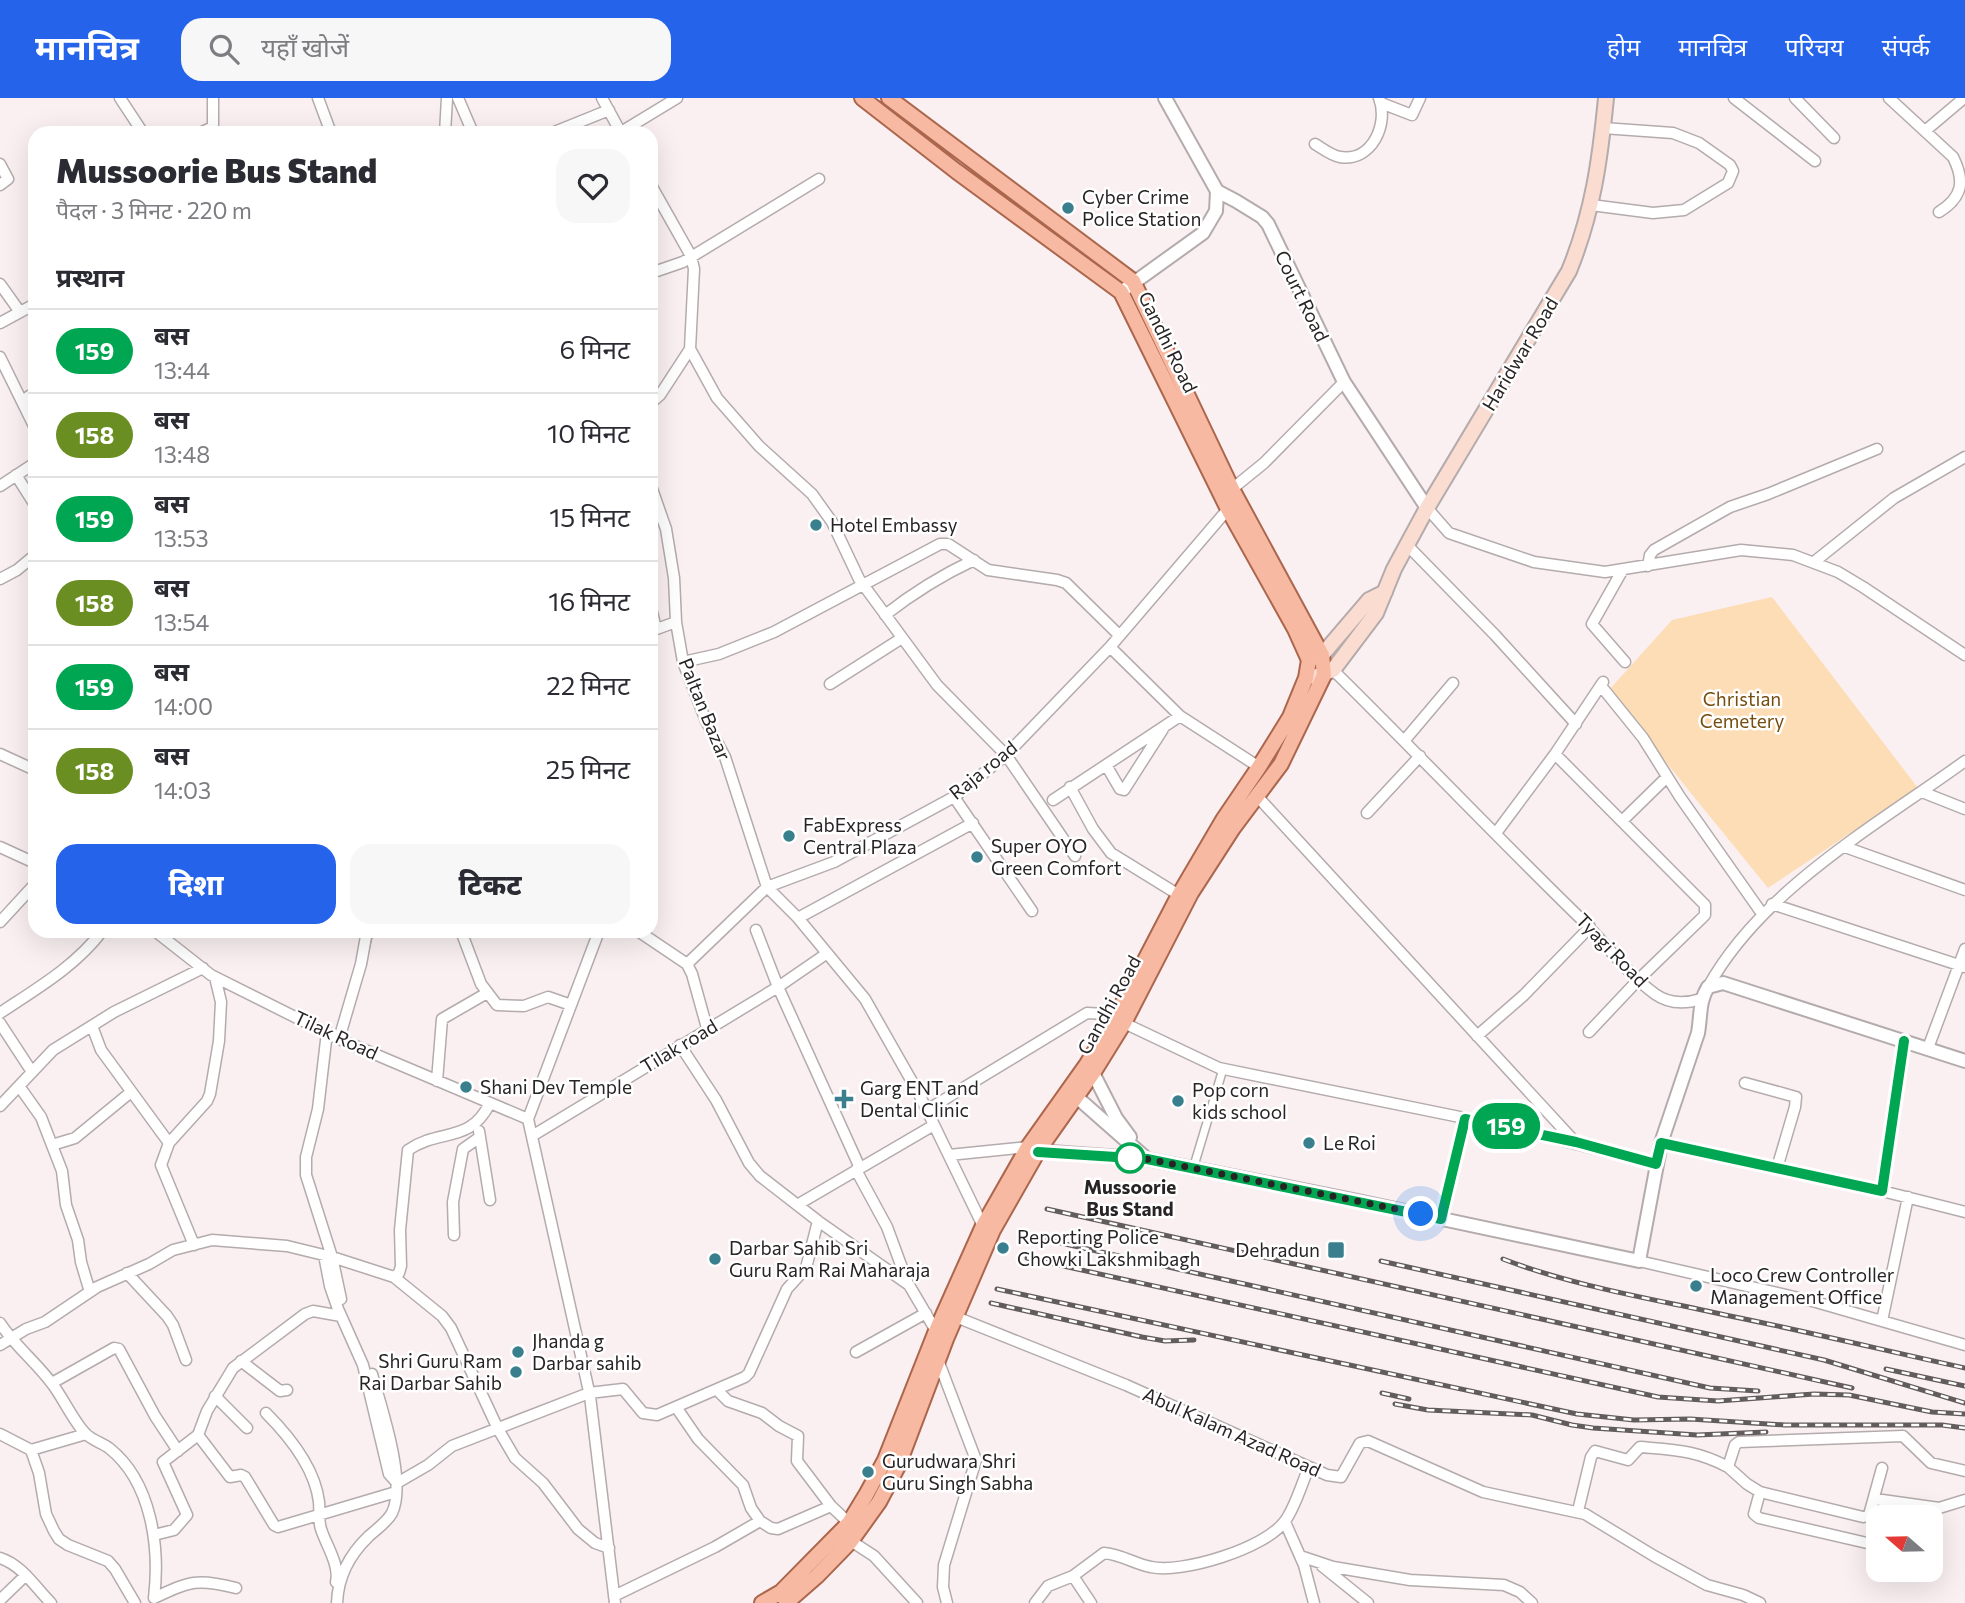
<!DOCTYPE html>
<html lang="hi">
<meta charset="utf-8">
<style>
body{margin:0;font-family:Commissioner,"Noto Sans Devanagari",sans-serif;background:#f7f7f7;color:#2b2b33;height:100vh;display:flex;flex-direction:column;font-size:26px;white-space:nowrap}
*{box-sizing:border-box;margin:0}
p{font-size:23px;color:#7c7c81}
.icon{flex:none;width:38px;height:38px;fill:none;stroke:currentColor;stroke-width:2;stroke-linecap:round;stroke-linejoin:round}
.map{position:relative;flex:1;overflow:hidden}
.panel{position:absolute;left:28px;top:28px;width:630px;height:812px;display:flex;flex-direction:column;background:#fff;border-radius:21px;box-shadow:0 7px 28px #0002}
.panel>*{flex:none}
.badge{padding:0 14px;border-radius:23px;font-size:24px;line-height:46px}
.needle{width:46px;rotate:290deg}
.fabs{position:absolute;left:1866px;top:1407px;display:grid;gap:14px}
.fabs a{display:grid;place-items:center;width:77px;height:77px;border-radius:14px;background:#fff;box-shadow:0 7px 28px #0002;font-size:35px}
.you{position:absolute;width:35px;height:35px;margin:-18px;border:5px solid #fff;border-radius:50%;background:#1a73e8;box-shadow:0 0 0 10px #1a73e833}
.map>.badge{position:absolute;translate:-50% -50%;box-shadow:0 0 0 4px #fff}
h2{padding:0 28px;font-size:26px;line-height:63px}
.round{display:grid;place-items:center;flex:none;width:74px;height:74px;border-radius:21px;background:#f7f7f7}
.summary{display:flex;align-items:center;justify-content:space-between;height:119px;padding:0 28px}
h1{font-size:33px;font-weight:800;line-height:52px}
.button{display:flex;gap:14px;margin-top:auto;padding:14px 28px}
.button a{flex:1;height:80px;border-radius:21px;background:#2563eb;color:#fff;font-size:28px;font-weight:800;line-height:80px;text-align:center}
.button a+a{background:#f7f7f7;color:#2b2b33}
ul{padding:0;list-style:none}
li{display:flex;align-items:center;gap:21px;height:84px;padding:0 28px;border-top:2px solid #e1e1e2}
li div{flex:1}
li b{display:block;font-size:26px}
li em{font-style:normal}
li .badge{min-width:77px;font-weight:700;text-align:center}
header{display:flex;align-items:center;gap:42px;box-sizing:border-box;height:98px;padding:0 35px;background:#2563eb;color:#fff}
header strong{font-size:33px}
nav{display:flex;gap:38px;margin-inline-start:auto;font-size:24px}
.search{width:490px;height:63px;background:#f7f7f7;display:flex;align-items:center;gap:18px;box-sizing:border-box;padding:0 24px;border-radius:21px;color:#7c7c81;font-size:26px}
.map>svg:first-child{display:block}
</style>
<header>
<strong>मानचित्र</strong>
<div class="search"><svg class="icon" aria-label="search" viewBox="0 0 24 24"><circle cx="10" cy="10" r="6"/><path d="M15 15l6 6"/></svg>यहाँ खोजें</div>
<nav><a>होम</a><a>मानचित्र</a><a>परिचय</a><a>संपर्क</a></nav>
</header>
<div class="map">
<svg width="1965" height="1505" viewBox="0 0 1965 1505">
<rect width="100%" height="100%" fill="#faf0f1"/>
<path fill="#fdddb6" d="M1772,499L1918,690L1768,790L1608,593L1672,522Z"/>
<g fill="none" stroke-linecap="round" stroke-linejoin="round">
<path stroke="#9577b1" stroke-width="2.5" d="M367,857L373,833"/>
<defs>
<path id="pedestrian" d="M1193,1071L1223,971"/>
<path id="minor" d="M120,0L143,35
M318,0L331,35
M458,0L473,35
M602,0L621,35
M1734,0L1815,63
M1795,0L1834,40
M1889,0L1953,59C1965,83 1963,99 1939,114
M1381,5L1412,17L1420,0
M1925,33L1964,0
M621,34L677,0
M200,35L213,29
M213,35V0
M445,35L447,0
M552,35L609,12
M1315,46C1323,51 1332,58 1340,59C1372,64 1389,26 1379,0
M0,66L8,81L0,87
M651,87L691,158L694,171L690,251L660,297L651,305
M1591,107L1653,115L1684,112L1728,85L1733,73L1730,67L1699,45L1673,35L1603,30
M651,175L683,164L819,81
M0,186L20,214
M0,225L35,206
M690,251L717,300L759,348L812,396L832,424L859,481L937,587L1006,657L1075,758
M0,259L35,330
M22,303L35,294
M16,377L35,407
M0,388L35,365
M651,388L666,431L674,480L676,524L683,564L706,623L725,659L767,789L798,820L865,901L919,996L983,1128
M1232,391L1264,365L1344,284
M1427,410L1449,435L1534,464L1605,474L1741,452L1793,457L1838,474L1863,489L1965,557
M1407,447L1495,537L1576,626
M1814,464L1894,400L1965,359
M1648,468L1650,457L1654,452L1730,409L1768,396L1877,351
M1622,473L1592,526L1625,564
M0,481L17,472L35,457
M651,510L656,531
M885,517C913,495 942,477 974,462
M651,533L676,524
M1110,549L1180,618L1259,669
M683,564L719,556L774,534L940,446H948L988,472L1057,482L1066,485L1119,537
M1333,572C1415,653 1495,737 1577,817C1603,842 1626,875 1655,896C1669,906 1685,906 1701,901
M830,586L902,540
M1601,588L1643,640L1680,699L1763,817
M1404,643L1453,585
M0,656L35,672
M1555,656L1705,807V817L1701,821L1639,881L1589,934
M1106,667L1120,691L1124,692L1163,631
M1070,689L1093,731L1111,755L1179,797
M1922,694L1965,711
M1257,698L1575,1044
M954,699L1032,813
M1053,702L1180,618
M1367,715L1420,658
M1622,723L1667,679
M1496,735L1555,656L1603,584
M0,749L35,765
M1845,749L1965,792
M1772,806L1965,869
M798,820L973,725
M0,824L35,786
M756,832L778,889L860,1070
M155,833L211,877L339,941L528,1021
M461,833L481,886L497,907L524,908L548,899L571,907
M638,833L687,866L692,876L707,930
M687,866L767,789L834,764L954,699L1006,657L1110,549L1228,411
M1708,889C1762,791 1877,727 1965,663
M0,915C36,891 76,868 102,833
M0,925L32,974
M1124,925L1219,970L1504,1028L1656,1066
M92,928L101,952L169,1045
M327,934L318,1011L306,1059V1077L332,1159L341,1201
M1477,938L1524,897L1590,829
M339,941L361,866L367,833
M680,947L716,1002L749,1065L760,1078L818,1123
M1928,950L1965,851
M437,983L442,921L487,895
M1745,985L1796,999L1795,1009L1777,1070
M19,988L41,1019L62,1073L66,1107L78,1142L81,1164L90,1194
M0,1008L53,952L114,914L203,870
M927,1012L1087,915L1105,916L1115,920
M528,1021L590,1298L615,1505
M528,1021L599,833
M479,1033L490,1102
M532,1038L778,889L826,856
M1661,1045L1882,1093L1965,1114
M52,1047L75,1040L131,994
M949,1057L1028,1049
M856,1072L887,1129L908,1186
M1882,1093L1904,943
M797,1107L934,1027
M1441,1121L1465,1021
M454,1137L453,1104L463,1051L480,1039
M194,1147L161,1067L169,1045L207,1003L210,996L219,943L221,904L215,879
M324,1157L330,1188L338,1211L363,1267L389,1376L397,1385L428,1367L452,1348L589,1295L623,1291L643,1315L657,1317L745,1279L749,1275L787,1191L806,1170L818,1123L909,1187L936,1233
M1639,1163L1816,1204L1965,1247
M127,1175L167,1218L173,1227L186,1262
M394,1179L399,1175L401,1168L400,1132L408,1052C440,1030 470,1046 490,1005
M956,1219L1126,1287L1327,1377L1341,1379L1360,1345L1368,1343L1483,1394L1585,1416L1654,1458L1707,1487L1743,1497L1760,1505
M1882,1223L1908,1099
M0,1225C15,1248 37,1265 53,1287C63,1300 75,1326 86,1336C92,1342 102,1345 109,1350C152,1384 160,1450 154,1500C190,1483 197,1480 236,1490
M0,1247L26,1231L45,1224L97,1189L149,1166L173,1152L212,1142L287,1148L332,1159L394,1179L442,1218L451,1230L498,1331L515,1360L543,1385L578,1431L595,1445L609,1450
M856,1254L926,1215
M938,1262L976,1362L944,1467L943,1489L947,1505
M241,1263L280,1293L287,1292
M52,1285L114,1250L119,1251L155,1318L178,1353
M717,1292L728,1303L762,1315L779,1328L798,1338L797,1363L831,1408
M215,1298L247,1330
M676,1309L698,1341L743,1387L751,1410L760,1423
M266,1315C289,1338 315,1370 319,1404C320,1414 318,1422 321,1431C326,1447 340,1467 336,1484
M0,1336L31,1352
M86,1336L31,1352L39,1375L46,1416L54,1433L59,1441L68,1447L108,1463L115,1471L135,1505
M198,1337L230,1379L241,1377L245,1379L274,1427L278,1429L396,1394
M1728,1369L1747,1386L1760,1394L1863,1419L1869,1417L1882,1370
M1760,1394L1754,1416L1759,1420L1867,1445
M1875,1401L1939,1410L1965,1402
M1578,1413L1591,1359L1595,1353L1628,1362L1640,1349C1675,1352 1696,1352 1728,1369L1735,1347L1739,1344L1903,1338L1931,1365L1965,1373
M1285,1424L1304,1467L1314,1505
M154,1437L174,1432L187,1417L163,1364L198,1337L207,1313L233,1270L305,1216L313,1213L341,1218
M851,1443L874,1458L917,1505
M1300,1458L1333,1469L1410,1482L1504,1487L1520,1494L1532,1505
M0,1460C22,1467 35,1489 51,1505
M1322,1468L1368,1505
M1073,1478L1091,1505
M614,1498L715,1449L760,1423L771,1430L778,1431L831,1408L849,1425
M0,1502L26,1477
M337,1505C338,1479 350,1456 369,1438C377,1431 387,1424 392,1415C407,1384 381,1309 372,1276
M1035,1505L1048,1488L1073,1478L1104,1455C1120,1456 1135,1466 1151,1469C1182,1476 1266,1450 1285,1423C1295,1410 1302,1385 1309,1369"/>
<path id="tertiary" d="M1165,0L1217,93L1236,103L1262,119L1268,126L1344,284L1427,410
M1121,194L1203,135L1216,113L1217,93
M1093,975L1116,1020L1130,1039
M1071,994L1147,1061
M1038,1053L1147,1061L1358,1103L1639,1163L1661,1045L1698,935C1701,918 1699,903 1708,889L1723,885L1965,963"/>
<path id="secondary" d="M1313,560L1322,557L1369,502L1385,494
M1314,579L1333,572L1376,515L1394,471L1427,410L1569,173C1593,114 1600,62 1606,0"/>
<path id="primary" d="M762,1505L781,1494L849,1425L866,1397L885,1362L936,1233L983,1128L1028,1049L1087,966L1115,920L1179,797L1223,722L1259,669L1290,619L1306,580L1309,562L1295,531L1228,411L1121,194L956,73L862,0
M786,1505L817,1478L851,1443L879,1404L898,1368L946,1241L993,1132L1038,1053L1093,975L1124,925L1191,795L1233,730L1281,666L1324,577L1322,557L1232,391L1133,183L889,0"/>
</defs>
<use href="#pedestrian" stroke="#b4abac" stroke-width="10"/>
<use href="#minor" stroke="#b4abac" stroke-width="13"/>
<use href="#tertiary" stroke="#b4abac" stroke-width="16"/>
<use href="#secondary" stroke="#b4abac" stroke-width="18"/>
<use href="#primary" stroke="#ab664d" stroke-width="18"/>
<use href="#pedestrian" stroke="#fff" stroke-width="7"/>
<use href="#minor" stroke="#fff" stroke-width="10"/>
<use href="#tertiary" stroke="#fff" stroke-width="12"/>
<use href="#secondary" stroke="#fbdcd0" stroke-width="14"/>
<use href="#primary" stroke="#f7b9a1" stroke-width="14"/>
<defs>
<path id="rail" d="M1047,1111L1852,1290
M1034,1139L1710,1290L1758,1293
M1027,1160L1658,1299L1718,1303L1814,1296L1849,1297L1932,1314L1965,1316
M1503,1161C1576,1189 1654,1201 1730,1218C1809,1234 1887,1253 1965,1270
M1381,1163L1824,1262L1965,1305
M997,1191L1577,1316L1634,1322L1690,1321L1785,1327H1942L1965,1330
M991,1205L1142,1239L1165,1243L1194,1242
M1886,1271L1965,1288
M1382,1295L1409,1301
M1395,1306L1428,1312L1532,1317L1572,1327L1593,1330L1697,1337L1766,1334"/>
</defs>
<use href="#rail" stroke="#625c5d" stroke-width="5"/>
<use href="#rail" stroke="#fff" stroke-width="2.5" stroke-dasharray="8" stroke-linecap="butt"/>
</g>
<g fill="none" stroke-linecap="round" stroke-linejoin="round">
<defs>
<path id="line" d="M1038,1054L1147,1061L1441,1121L1465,1021L1576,1044L1656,1066L1661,1045L1882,1093L1904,943"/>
</defs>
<use href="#line" stroke="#fff" stroke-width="16"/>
<use href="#line" stroke="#00a651" stroke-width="10"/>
<path stroke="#282425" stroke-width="7" stroke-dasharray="0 12.6" d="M1130,1060L1120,1059L1147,1061L1421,1116"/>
</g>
<g fill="#3a7f8d" stroke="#fff" stroke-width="2.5">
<circle cx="1068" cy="110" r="7"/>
<circle cx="816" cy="427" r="7"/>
<circle cx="789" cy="738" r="7"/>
<circle cx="977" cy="759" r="7"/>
<circle cx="466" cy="989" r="7"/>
<path d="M840.5 990.5h7v7h7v7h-7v7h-7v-7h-7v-7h7z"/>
<circle cx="1178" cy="1003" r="7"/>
<circle cx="1309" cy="1045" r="7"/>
<circle cx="1003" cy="1150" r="7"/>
<rect x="1327" y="1143" width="18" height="18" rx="3.5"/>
<circle cx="715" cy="1161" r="7"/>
<circle cx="1696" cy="1188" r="7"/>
<circle cx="518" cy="1254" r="7"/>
<circle cx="516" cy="1274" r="7"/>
<circle cx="868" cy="1374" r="7"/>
</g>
<circle fill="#fff" stroke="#00a651" stroke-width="3.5" cx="1130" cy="1060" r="14"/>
<g text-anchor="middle" stroke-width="5" stroke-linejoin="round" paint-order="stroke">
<g font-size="19" fill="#282425" stroke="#fff" text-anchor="start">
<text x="1082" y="106">Cyber Crime<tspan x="1082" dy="22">Police Station</tspan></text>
<text x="830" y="434">Hotel Embassy</text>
<text x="803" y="734">FabExpress<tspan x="803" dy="22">Central Plaza</tspan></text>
<text x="991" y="755">Super OYO<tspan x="991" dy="22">Green Comfort</tspan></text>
<text x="480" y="996">Shani Dev Temple</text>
<text x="860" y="997">Garg ENT and<tspan x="860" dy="22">Dental Clinic</tspan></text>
<text x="1192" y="999">Pop corn<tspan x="1192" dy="22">kids school</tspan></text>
<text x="1323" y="1052">Le Roi</text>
<text x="1017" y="1146">Reporting Police<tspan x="1017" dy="22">Chowki Lakshmibagh</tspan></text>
<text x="729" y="1157">Darbar Sahib Sri<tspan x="729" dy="22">Guru Ram Rai Maharaja</tspan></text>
<text x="1320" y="1159" text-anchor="end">Dehradun</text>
<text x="1710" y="1184">Loco Crew Controller<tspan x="1710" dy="22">Management Office</tspan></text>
<text x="532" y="1250">Jhanda g<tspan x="532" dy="22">Darbar sahib</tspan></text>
<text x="502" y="1270" text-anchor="end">Shri Guru Ram<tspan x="502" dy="22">Rai Darbar Sahib</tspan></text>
<text x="882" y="1370">Gurudwara Shri<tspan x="882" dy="22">Guru Singh Sabha</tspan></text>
</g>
<g font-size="19" fill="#282425" stroke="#fff">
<text transform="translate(1302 198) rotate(64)" y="7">Court Road</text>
<text transform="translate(1168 244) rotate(64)" y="7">Gandhi Road</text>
<text transform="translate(1520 256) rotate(-59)" y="7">Haridwar Road</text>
<text transform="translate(705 611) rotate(68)" y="7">Paltan Bazar</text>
<text transform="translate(983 672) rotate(-39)" y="7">Raja road</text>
<text transform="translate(1612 852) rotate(46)" y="7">Tyagi Road</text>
<text transform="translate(1109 907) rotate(-61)" y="7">Gandhi Road</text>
<text transform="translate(336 937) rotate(25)" y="7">Tilak Road</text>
<text transform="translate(679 948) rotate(-31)" y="7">Tilak road</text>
<text transform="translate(1232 1334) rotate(24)" y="7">Abul Kalam Azad Road</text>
</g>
<g font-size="19" fill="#764d0d" stroke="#fff">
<text x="1742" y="608">Christian<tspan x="1742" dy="22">Cemetery</tspan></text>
</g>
<g font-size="19" font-weight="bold" fill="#282425" stroke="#fff">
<text x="1130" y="1096">Mussoorie<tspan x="1130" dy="22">Bus Stand</tspan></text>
</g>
</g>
</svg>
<div class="fabs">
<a><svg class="needle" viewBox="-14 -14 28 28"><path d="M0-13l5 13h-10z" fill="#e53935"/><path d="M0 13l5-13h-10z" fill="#7c7c81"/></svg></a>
</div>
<div class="you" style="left:1421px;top:1116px"></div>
<b class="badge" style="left:1506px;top:1028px;background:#00a651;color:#fff">159</b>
<section class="panel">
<div class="summary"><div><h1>Mussoorie Bus Stand</h1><p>पैदल · 3 मिनट · 220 m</p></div><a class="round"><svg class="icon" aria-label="heart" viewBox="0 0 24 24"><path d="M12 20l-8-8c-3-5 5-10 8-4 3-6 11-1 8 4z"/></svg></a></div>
<h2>प्रस्थान</h2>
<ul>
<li><span class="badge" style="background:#00a651;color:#fff">159</span><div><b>बस</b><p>13:44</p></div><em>6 मिनट</em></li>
<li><span class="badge" style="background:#6b8e23;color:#fff">158</span><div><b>बस</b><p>13:48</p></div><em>10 मिनट</em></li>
<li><span class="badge" style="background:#00a651;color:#fff">159</span><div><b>बस</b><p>13:53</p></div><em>15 मिनट</em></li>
<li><span class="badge" style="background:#6b8e23;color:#fff">158</span><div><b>बस</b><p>13:54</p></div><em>16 मिनट</em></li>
<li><span class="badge" style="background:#00a651;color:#fff">159</span><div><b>बस</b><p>14:00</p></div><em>22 मिनट</em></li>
<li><span class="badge" style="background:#6b8e23;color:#fff">158</span><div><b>बस</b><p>14:03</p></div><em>25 मिनट</em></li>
</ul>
<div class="button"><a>दिशा</a><a>टिकट</a></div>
</section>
</div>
